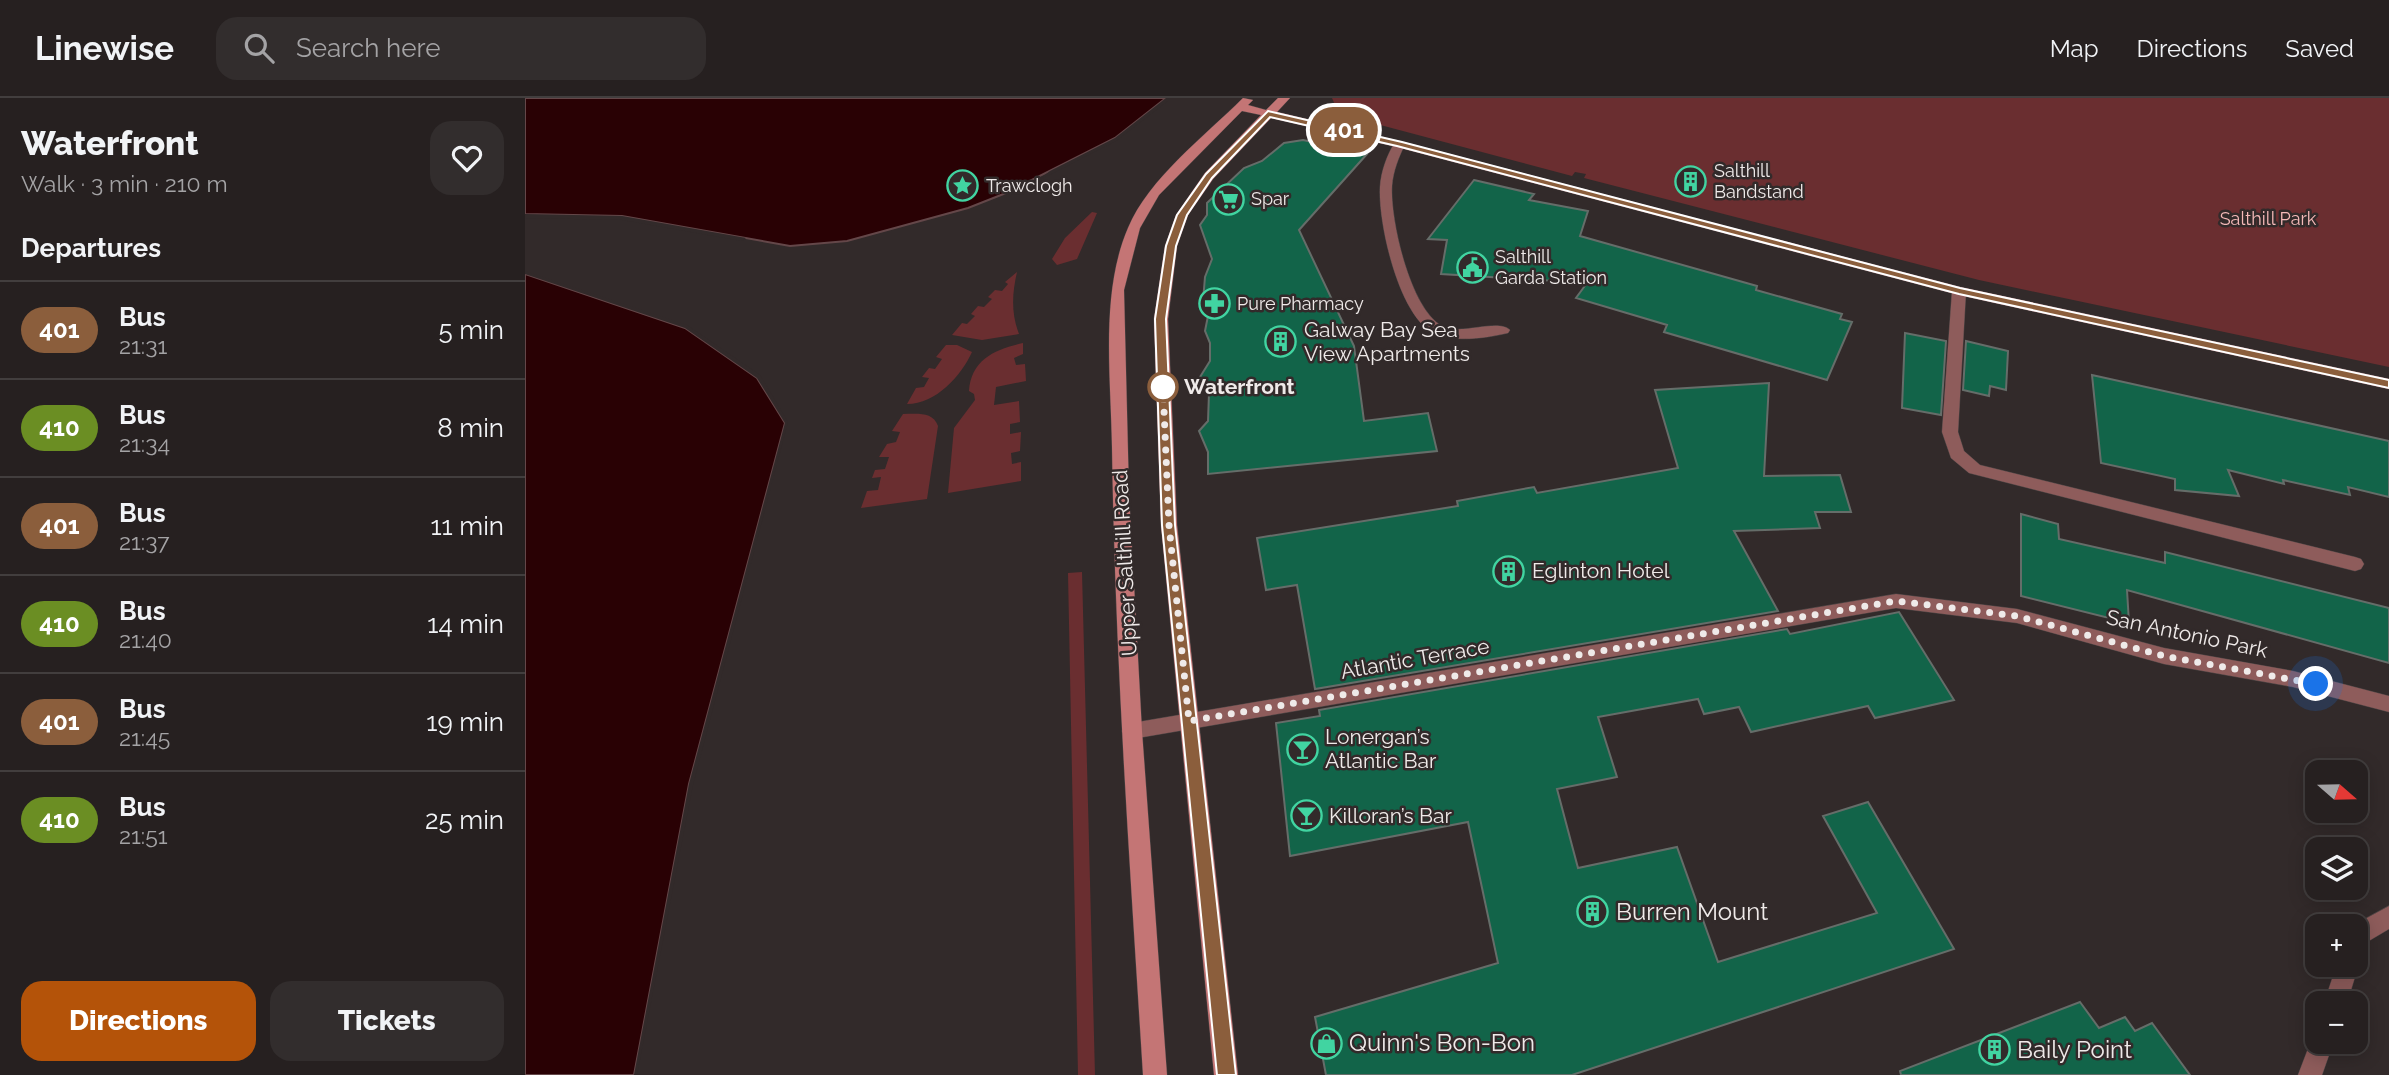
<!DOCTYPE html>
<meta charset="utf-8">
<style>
body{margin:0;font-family:Raleway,sans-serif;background:#322d2d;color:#f1f3f6;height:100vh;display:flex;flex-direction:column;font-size:26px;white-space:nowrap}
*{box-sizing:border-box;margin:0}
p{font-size:23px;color:#a4a3a5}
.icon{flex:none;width:38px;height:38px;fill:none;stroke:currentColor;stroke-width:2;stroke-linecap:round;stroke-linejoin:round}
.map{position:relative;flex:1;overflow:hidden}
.panel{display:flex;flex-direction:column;background:#262020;width:525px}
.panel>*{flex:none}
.badge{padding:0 14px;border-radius:23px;font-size:24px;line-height:46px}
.needle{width:46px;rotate:110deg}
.tools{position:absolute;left:1780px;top:662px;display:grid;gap:14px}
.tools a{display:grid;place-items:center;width:63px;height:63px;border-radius:14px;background:#262020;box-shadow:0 4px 18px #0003,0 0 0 2px #423e3e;font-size:35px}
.you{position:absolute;width:35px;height:35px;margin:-18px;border:5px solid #fff;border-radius:50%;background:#1a73e8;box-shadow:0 0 0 10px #1a73e833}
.map>.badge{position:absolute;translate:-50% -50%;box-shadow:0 0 0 4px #fff}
h2{padding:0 21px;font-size:26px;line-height:63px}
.round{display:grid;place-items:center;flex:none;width:74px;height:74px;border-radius:21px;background:#322d2d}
.summary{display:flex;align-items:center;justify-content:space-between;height:119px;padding:0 21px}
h1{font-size:33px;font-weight:800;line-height:52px}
.primary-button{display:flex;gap:14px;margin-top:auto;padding:14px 21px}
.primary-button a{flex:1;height:80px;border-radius:21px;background:#b45309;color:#fff;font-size:28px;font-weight:800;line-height:80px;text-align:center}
.primary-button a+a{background:#322d2d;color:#f1f3f6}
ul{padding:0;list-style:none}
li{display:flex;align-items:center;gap:21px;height:98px;padding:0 21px;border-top:2px solid #423e3e}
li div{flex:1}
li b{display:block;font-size:26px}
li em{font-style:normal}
li .badge{min-width:77px;font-weight:700;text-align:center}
header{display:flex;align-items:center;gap:42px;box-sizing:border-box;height:98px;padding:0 35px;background:#262020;border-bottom:2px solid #423e3e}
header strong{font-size:33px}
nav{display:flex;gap:38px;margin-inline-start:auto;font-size:24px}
.search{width:490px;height:63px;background:#322d2d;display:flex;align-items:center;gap:18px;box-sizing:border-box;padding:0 24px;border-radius:21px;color:#a4a3a5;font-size:26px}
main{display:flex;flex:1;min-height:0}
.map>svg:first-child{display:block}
</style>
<header>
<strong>Linewise</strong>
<div class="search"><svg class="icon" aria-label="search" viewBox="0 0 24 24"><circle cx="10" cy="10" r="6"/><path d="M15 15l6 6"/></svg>Search here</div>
<nav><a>Map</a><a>Directions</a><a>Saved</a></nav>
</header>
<main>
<section class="panel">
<div class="summary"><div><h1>Waterfront</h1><p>Walk · 3 min · 210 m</p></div><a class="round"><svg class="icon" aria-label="heart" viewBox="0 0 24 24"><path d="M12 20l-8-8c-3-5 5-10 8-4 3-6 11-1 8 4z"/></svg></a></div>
<h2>Departures</h2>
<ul>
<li><span class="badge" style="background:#8b5e3c;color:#fff">401</span><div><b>Bus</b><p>21:31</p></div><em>5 min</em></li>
<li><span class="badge" style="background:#6b8e23;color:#fff">410</span><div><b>Bus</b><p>21:34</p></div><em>8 min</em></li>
<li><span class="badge" style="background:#8b5e3c;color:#fff">401</span><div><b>Bus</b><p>21:37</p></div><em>11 min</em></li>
<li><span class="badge" style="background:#6b8e23;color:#fff">410</span><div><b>Bus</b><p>21:40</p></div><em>14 min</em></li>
<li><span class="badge" style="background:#8b5e3c;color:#fff">401</span><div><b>Bus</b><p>21:45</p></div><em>19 min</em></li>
<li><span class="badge" style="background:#6b8e23;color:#fff">410</span><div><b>Bus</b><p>21:51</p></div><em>25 min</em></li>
</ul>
<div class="primary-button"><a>Directions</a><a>Tickets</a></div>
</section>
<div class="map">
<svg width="1864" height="977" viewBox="0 0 1864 977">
<rect width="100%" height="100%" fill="#322a2a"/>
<path fill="#6a2e30" d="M807,0H1864V269L1454,182L1059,80L1061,76L1050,74L1047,78L814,16Z
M567,114L572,115L552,161L532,167L527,161L540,140Z
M492,174C487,196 486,215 494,236L457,242L427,237L437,225L442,226L450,218L446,216L453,208L459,209L467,201L463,199L470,192L477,193L483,186L480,184Z
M498,245V256L489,260L491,267L500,266L501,283L471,289L469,307L494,303L495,324L485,326V336L496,334L495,353L486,355L487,366L496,364V383L423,395L429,330L450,302L449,296L444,293C446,261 471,251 498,245Z
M421,247H432L447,254C436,278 411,306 382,306L391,290L399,289L404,280L397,279L404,270L410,271L417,261L411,259Z
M378,316C391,316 408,313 413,328L402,401L336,410L342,393L353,392L356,379L347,380L350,372L360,371L364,359H354L362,346L371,344L375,334L367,333Z
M557,474L570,977H553L543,475Z"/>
<path fill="#290104" stroke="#644749" stroke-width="2" d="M0,0H641L590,40L481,95L443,110L322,143L265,148L97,118L0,116Z
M0,176L160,230L232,280L260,325L164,686L109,977H0Z"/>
<path fill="#322a2a" d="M641,0H644L643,3L591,43L511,84L525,73L590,40Z
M0,116L97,118L221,140L217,143L97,122L0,120Z
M0,173L162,227L235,277L263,324L168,687L112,977H109L164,686L260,325L232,280L160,230L0,176Z"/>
<path fill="#126449" stroke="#656d69" stroke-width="2" d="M778,42L842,56L774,132L829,248L839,323L903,315L912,353L683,376V354L674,333L683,323L684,295L675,279L685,263V245L680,233L684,213L678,203L680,179L687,161L675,127L682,117V105L719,70L737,63L759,45Z
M949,82L1009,96L1004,102L1063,113L1055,138L1232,188L1231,192L1317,216L1315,221L1327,224L1302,282L1139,234L1142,227L1051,200L1062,185L916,176L922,142L903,141Z
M1380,235L1421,243L1416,317L1377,310Z
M1441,243L1483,253L1481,292L1465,288L1464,298L1438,292Z
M1567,277L1864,343V399L1823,389L1825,397L1758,382L1759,386L1703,372L1714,398L1650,392V381L1576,365Z
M1244,285L1239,378L1315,377L1326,414H1290L1295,430L1209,433L1253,513L790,591L772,487L741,492L732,440L933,408L932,403L1009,389L1012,395L1153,370L1130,292Z
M1496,416L1533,426L1534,441L1640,465V454L1864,510V565L1602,492L1604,525L1496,498Z
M1374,514L1429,602L1350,620L1343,608L1226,634L1214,609L1179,616L1173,601L1073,619L1092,679L1032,691L1053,770L1152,749L1193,864L1352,815L1298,718L1343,704L1429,851L1047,977H801L790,919L973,865L943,724L765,758L751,625L795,618L794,612L1262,531L1265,536Z
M1555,904L1574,930L1600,919L1610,933L1627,925L1665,977H1376L1375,973Z"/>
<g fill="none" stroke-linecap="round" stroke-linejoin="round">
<defs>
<path id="lane" d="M870,44L880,46C874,59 868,73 867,88C865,121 885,211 917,228C935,238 973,220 985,232L983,235C962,240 929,245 909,235C874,219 853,125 855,89C856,73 862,57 870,44Z
M1434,189L1441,193L1433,334L1439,353L1455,367L1830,459L1836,461L1839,466L1836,471L1830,473L1444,375L1426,360L1417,334L1427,193Z
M1864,808V831L1842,844L1838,854L1830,857V828H1827Z
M1830,858L1834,866L1822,905H1799L1812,866H1830Z
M1792,933V943H1809L1797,977H1773L1789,935Z"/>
<path id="street" d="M1371,496L1492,511L1639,550L1768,573L1864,598V614L1768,589L1639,566L1492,525L1371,510L607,641L600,639L597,633L600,627L607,625Z"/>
<path id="secondary" d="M718,0L728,2L723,7L741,12L753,0H765L752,14L878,44L1435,189L1864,281V291L1434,197L872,49L746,20L688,81L663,117L652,148L643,221L652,427L713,977H689L636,427L629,221L640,148L651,117L680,75L736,17L717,13L634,97L615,130L599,192L604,395L617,633L642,977H618C605,768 590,559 587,349C586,279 575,195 603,130C624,80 680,38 718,0Z"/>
</defs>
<use href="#lane" stroke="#4c4545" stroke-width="1"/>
<use href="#street" stroke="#4c4545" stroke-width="1"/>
<use href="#secondary" stroke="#4c4545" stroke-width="1"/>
<use href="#lane" fill="#8e5c5b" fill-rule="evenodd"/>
<use href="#street" fill="#8e5c5b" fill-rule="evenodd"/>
<use href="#secondary" fill="#c47575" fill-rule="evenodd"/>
</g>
<path fill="#8b5e3c" stroke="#fff" stroke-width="2" d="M743,13L877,44L1435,190L1864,282V290L1434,196L872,48L745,19L687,80L662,117L651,148L641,221L650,427L711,977H692L637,427L630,221L641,148L652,117L681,76Z"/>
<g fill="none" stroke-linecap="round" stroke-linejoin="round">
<path stroke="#efeae9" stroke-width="7" stroke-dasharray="0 12.6" d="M638,289L644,427L664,623L1371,503L1492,518L1639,558L1791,586"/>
</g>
<defs>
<symbol id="building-ring" viewBox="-11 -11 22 22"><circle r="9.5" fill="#322a2a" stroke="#41d4a1" stroke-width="1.5"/><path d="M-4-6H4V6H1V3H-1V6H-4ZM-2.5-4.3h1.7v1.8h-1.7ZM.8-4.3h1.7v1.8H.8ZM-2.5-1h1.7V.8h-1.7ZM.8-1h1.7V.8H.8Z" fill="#41d4a1"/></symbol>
<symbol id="sight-ring" viewBox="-11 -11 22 22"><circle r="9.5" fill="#322a2a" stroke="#41d4a1" stroke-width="1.5"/><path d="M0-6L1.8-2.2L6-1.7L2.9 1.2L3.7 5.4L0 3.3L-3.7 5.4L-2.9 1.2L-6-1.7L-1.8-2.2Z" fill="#41d4a1"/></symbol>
<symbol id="supermarket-ring" viewBox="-11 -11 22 22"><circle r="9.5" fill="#322a2a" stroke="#41d4a1" stroke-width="1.5"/><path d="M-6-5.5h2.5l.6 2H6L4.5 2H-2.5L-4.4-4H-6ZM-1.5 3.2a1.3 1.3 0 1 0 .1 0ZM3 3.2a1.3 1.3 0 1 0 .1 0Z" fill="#41d4a1"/></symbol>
<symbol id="civic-ring" viewBox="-11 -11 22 22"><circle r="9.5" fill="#322a2a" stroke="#41d4a1" stroke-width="1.5"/><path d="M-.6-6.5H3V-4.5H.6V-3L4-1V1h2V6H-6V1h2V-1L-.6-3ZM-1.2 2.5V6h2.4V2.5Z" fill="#41d4a1"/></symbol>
<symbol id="pharmacy-ring" viewBox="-11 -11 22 22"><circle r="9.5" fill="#322a2a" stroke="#41d4a1" stroke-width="1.5"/><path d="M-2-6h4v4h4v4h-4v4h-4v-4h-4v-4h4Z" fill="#41d4a1"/></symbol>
<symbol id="bar-ring" viewBox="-11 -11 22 22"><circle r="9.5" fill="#322a2a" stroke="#41d4a1" stroke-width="1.5"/><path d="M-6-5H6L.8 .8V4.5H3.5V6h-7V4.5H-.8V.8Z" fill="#41d4a1"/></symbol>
<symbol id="shop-ring" viewBox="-11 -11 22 22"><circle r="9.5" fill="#322a2a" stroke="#41d4a1" stroke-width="1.5"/><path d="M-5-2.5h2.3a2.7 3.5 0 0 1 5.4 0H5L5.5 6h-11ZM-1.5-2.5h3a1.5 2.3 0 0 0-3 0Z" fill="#41d4a1"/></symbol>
</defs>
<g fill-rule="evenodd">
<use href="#building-ring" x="1148" y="66" width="35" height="35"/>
<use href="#sight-ring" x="420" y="70" width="35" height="35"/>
<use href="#supermarket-ring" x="686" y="84" width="35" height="35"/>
<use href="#civic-ring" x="930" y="152" width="35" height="35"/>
<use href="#pharmacy-ring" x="672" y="188" width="35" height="35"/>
<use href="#building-ring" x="738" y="226" width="35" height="35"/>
<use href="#building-ring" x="966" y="456" width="35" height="35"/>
<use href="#bar-ring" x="760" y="634" width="35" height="35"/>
<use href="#bar-ring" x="764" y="700" width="35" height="35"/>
<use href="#building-ring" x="1050" y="796" width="35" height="35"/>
<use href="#shop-ring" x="784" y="928" width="35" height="35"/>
<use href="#building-ring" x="1452" y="934" width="35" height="35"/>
</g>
<circle fill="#fff" stroke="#8b5e3c" stroke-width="3.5" cx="638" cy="289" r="14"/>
<g text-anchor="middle" stroke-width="5" stroke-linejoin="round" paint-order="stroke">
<g font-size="18" fill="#efeae9" stroke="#322a2a" text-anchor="start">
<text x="1189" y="79">Salthill<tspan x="1189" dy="21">Bandstand</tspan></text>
<text x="461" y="94">Trawclogh</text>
<text x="726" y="107">Spar</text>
<text x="970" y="165">Salthill<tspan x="970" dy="21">Garda Station</tspan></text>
<text x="712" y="212">Pure Pharmacy</text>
</g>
<g font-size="18" fill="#f5b9b8" stroke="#322a2a">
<text x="1743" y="127">Salthill Park</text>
</g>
<g font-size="21" fill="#efeae9" stroke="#322a2a" text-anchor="start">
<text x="779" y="239">Galway Bay Sea<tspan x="779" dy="24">View Apartments</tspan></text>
<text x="1007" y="480">Eglinton Hotel</text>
<text x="800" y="646">Lonergan’s<tspan x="800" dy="24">Atlantic Bar</tspan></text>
<text x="804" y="725">Killoran’s Bar</text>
</g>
<g font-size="21" font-weight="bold" fill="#efeae9" stroke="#322a2a" text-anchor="start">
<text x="659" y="296">Waterfront</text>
</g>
<g font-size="21" fill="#efeae9" stroke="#322a2a">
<text transform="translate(600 465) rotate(-93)" y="7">Upper Salthill Road</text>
<text transform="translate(1662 536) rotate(12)" y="7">San Antonio Park</text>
<text transform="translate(890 561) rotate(-10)" y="7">Atlantic Terrace</text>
</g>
<g font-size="24" fill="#efeae9" stroke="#322a2a" text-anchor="start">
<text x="1091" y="822">Burren Mount</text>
<text x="824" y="953">Quinn's Bon-Bon</text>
<text x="1492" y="960">Baily Point</text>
</g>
</g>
</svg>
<div class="tools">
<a><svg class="needle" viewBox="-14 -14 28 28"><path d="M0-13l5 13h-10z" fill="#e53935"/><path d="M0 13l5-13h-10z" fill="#a4a3a5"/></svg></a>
<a><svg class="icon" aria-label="layers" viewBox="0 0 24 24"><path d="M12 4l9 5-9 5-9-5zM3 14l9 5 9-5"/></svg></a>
<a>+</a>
<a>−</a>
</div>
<div class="you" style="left:1791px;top:586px"></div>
<b class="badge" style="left:819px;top:32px;background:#8b5e3c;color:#fff">401</b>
</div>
</main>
